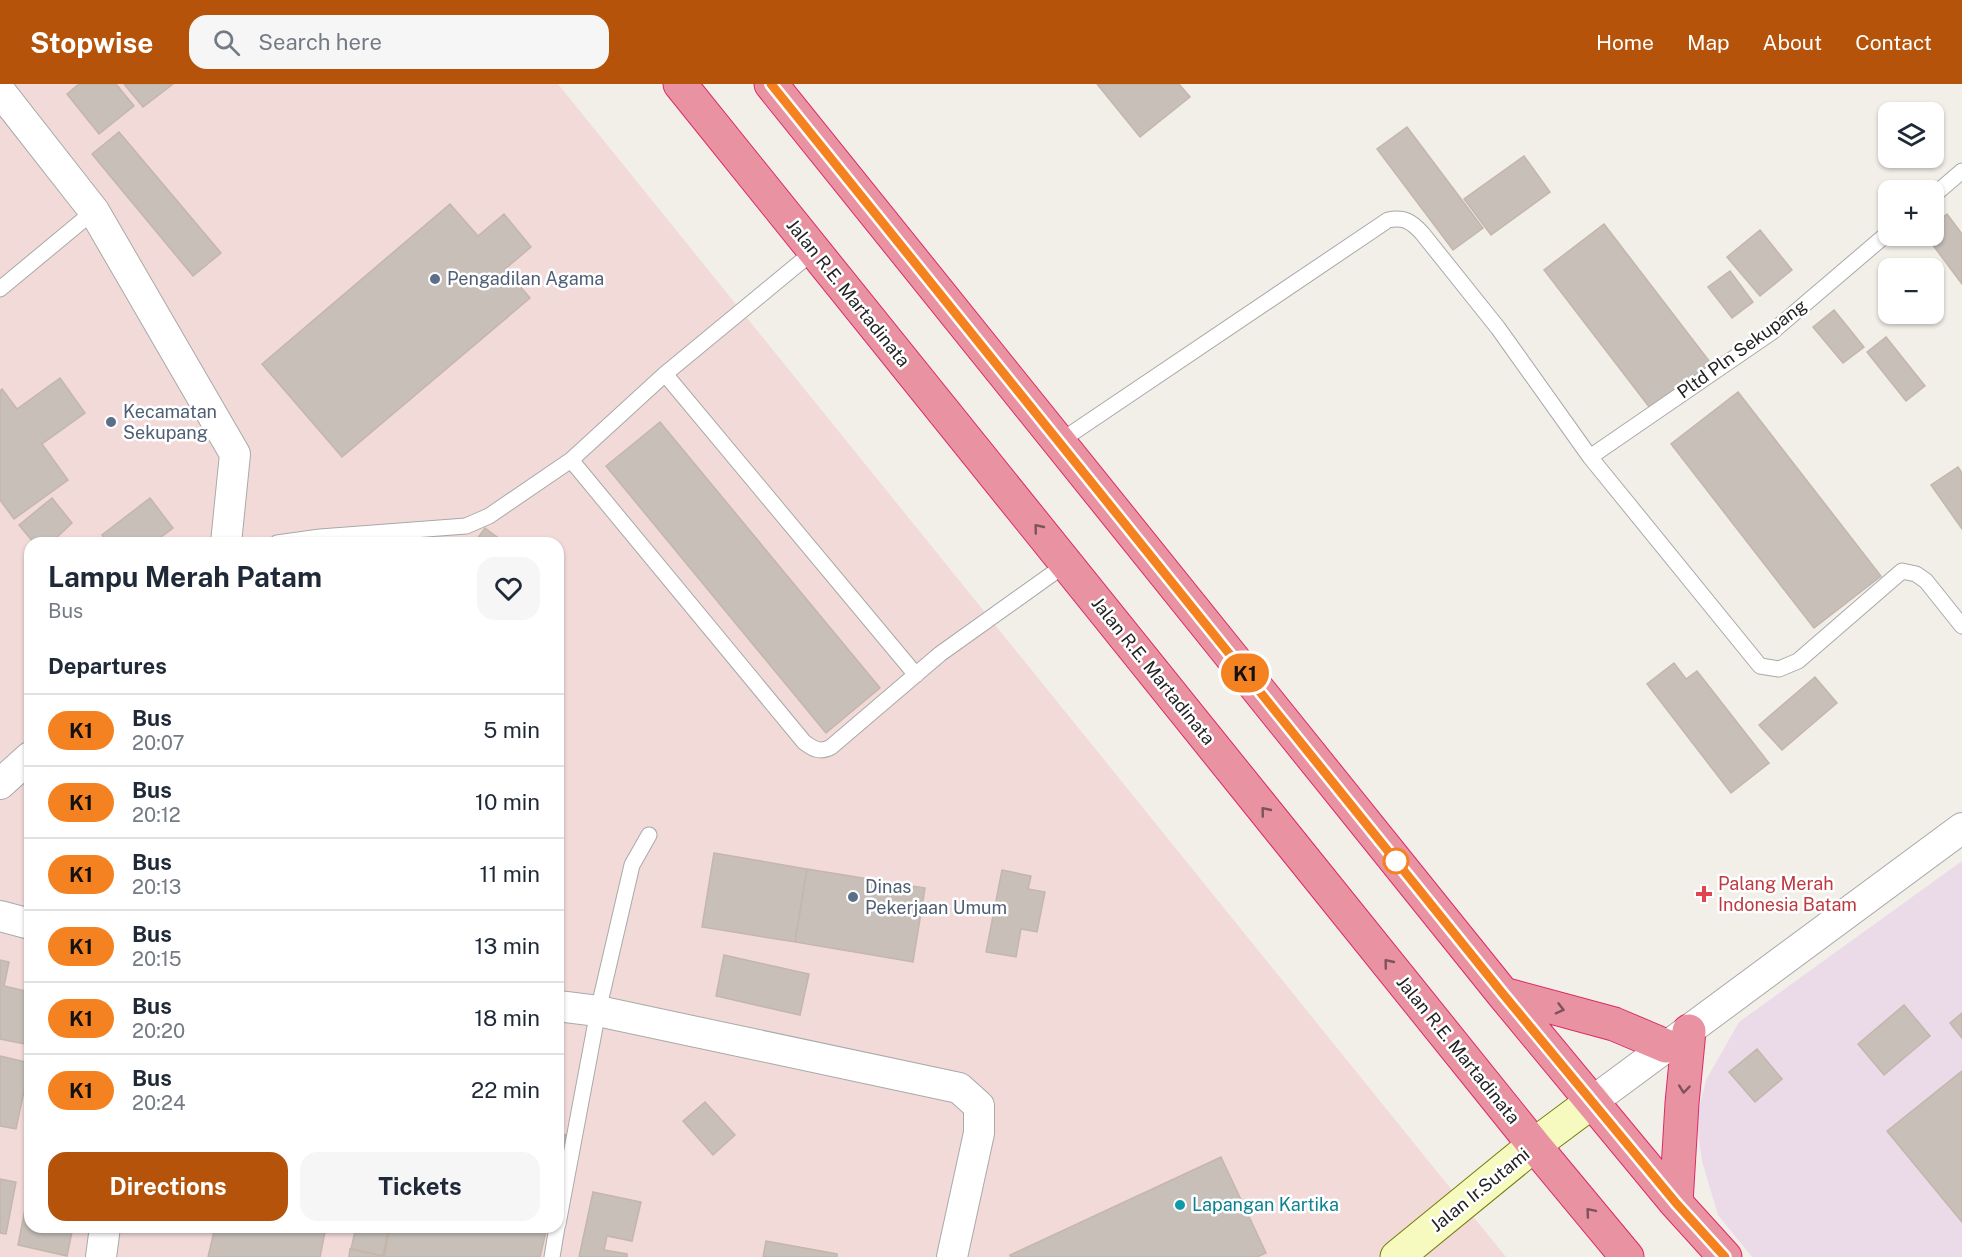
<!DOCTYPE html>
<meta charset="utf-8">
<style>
body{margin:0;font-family:"Public Sans",sans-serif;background:#f6f6f7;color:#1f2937;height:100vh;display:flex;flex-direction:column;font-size:22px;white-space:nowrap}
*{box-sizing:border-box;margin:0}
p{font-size:20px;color:#747a83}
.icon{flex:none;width:33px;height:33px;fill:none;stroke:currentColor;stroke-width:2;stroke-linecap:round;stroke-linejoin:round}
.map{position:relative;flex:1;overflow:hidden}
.details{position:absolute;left:24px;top:453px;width:540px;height:696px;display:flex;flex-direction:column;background:#fff;border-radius:18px;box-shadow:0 2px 4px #0004}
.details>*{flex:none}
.badge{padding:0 12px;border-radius:20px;font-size:21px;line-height:39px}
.fabs{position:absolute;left:1878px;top:18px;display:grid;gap:12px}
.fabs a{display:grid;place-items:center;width:66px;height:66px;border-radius:12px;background:#fff;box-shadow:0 2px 4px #0004;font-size:30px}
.map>.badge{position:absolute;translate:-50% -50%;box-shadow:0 0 0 3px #fff}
h2{padding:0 24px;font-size:22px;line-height:54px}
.round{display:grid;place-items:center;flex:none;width:63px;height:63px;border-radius:18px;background:#f6f6f7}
.overview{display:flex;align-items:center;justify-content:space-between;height:102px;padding:0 24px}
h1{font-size:28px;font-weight:700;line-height:45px}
.button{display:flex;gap:12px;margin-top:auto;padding:12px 24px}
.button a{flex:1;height:69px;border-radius:18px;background:#b45309;color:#fff;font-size:24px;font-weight:700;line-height:69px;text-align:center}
.button a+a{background:#f6f6f7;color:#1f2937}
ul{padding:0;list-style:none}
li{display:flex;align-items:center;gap:18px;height:72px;padding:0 24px;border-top:2px solid #e0e1e3}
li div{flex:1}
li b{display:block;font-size:22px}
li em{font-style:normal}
li .badge{min-width:66px;font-weight:700;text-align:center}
header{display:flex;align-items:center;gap:36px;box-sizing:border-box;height:84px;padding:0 30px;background:#b45309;color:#fff}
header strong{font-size:28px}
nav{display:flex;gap:33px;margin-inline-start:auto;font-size:21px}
.search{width:420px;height:54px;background:#f6f6f7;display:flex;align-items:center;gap:15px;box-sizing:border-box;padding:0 21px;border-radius:18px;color:#747a83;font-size:22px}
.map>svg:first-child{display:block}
</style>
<header>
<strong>Stopwise</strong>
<div class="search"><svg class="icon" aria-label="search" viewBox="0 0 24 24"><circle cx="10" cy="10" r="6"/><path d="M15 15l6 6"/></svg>Search here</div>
<nav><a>Home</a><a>Map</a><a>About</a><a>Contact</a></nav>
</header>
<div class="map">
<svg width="1962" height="1173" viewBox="0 0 1962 1173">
<rect width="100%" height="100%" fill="#f2efe9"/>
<path fill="#f2dad9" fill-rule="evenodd" d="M0,0H558L1506,1173H0ZM30,459H558V1143H30Z"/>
<path fill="#ebdbe8" d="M1962,777V1173H1752L1718,1131L1702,1077L1696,1036L1706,996L1739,938Z"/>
<path fill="#c7bfb8" stroke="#c4b6ab" stroke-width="1.5" d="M79,0H116L134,22L99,50L67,10Z
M124,0H173L143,23Z
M1097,0H1179L1190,13L1140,53Z
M1407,43L1483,144L1453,166L1377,65Z
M119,48L221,169L193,192L92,70Z
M1524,72L1550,108L1491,151L1464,115Z
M450,120L478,152L504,130L531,163L505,185L530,214L342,373L262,280Z
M1947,130L1962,150V200L1926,152H1934V140Z
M1604,140L1713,282L1653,328L1544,186Z
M1760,146L1792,186L1760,212L1727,173Z
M1730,187L1753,218L1732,234L1708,203Z
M1834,226L1864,263L1843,279L1813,243Z
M1886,253L1925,302L1906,317L1867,268Z
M60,294L85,329L42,360L68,396L14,435L0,416V307L2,305L17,325Z
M1738,308L1881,492L1814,544L1671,360Z
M660,338L880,604L826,649L606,382Z
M1958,383L1962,389V445L1931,401Z
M52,414L72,439L51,459H34L19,441Z
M150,414L173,444L153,459H108L102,451Z
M485,444L501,456L499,459H474Z
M1674,579L1686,595L1697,587L1769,679L1731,709L1647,600Z
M1815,593L1837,619L1782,666L1759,641Z
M714,769L807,785L795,858L702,843Z
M807,785L925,804L913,878L795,858Z
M1002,786L1031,792L1028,805L1045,808L1037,848L1021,845L1016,873L986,868Z
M724,871L809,890L800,931L716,912Z
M0,876L9,878L4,902L30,908V961L0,955Z
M1904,921L1930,952L1884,991L1858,960Z
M1962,929V954L1950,939Z
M1757,965L1782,995L1755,1018L1729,988Z
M0,972L30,979L16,1045L0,1042Z
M1962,987V1138L1887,1047Z
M705,1018L735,1051L713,1071L683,1037Z
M558,1050L566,1051L558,1090Z
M1221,1073L1266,1169L1257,1173H1011L1010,1171Z
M0,1095L16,1098L6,1150L0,1149Z
M30,1100V1143H73L67,1172L18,1161Z
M593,1108L641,1118L632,1157L607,1152L604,1166L627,1170V1173H579Z
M215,1143H326L320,1173H208Z
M356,1143H389L383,1172L351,1165Z
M390,1143H547L540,1173H384Z
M766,1157L837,1170V1173H763Z
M350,1165L383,1172V1173H349Z"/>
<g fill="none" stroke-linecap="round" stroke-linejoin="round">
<defs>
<path id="lane" d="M1934,111L1962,87
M0,205L94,127
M665,290L916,591
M1059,358L1388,136C1404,133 1411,137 1422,149L1498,244L1590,373L1760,582L1779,585L1798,577L1902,487L1916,490L1926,497L1962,542
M1590,373L1772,248L1888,149
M571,376L804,658C813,665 820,669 831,663L940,570L1066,480
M277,459L320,453L466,442L489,432L571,376L665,290L814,167
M558,1140L598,927L632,781L649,751
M552,1173L557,1143"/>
<path id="street" d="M0,7L94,127L235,370L226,459
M0,700L30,673
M0,832L30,840
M558,922L598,927L959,1004L979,1022V1049L952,1173
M1593,1017L1962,744
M101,1173L105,1143"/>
<path id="secondary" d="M1397,1173L1534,1061L1593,1017"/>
<path id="highway" d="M680,0L1534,1061L1627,1173
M771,0L1503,910L1676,1119L1725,1173
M1503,910L1614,940L1666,962
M1676,1119L1682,1019L1689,947"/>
</defs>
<use href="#lane" stroke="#a9a9a9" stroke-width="17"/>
<use href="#street" stroke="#a9a9a9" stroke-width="32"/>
<use href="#secondary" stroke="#707d05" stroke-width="35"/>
<use href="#highway" stroke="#dc2a67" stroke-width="35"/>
<use href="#lane" stroke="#fff" stroke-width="15"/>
<use href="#street" stroke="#fff" stroke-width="30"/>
<use href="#secondary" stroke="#f7fabf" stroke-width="33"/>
<use href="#highway" stroke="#e892a2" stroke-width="33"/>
</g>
<defs><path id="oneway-chevron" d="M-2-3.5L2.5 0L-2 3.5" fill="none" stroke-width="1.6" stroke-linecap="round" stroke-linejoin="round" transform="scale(1.5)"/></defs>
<g stroke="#7b545c">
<use href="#oneway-chevron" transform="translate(1038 444) rotate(-129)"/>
<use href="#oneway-chevron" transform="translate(1265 727) rotate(-129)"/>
<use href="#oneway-chevron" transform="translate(1388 879) rotate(-129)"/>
<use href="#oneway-chevron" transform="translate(1560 925) rotate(15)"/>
<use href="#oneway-chevron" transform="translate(1684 1005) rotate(96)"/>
<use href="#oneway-chevron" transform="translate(1590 1128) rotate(-130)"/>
</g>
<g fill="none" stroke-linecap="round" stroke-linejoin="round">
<defs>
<path id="line" d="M771,0L1503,910L1676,1119L1725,1173"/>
</defs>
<use href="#line" stroke="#fff" stroke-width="14"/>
<use href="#line" stroke="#f58220" stroke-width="9"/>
</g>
<g fill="#5c6f8a" stroke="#fff" stroke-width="2">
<circle cx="435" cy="195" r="6"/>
<circle cx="111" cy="338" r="6"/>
<circle cx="853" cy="813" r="6"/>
</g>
<circle fill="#fff" stroke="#f58220" stroke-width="3" cx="1396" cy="777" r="12"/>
<path fill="#e0444e" stroke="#fff" stroke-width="2" d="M1701 801h6v6h6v6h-6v6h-6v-6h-6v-6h6z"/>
<circle fill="#0f9aa8" stroke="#fff" stroke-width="2" cx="1180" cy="1121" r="6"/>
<g text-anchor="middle" stroke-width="5" stroke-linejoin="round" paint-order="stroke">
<g font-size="18" fill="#4e5e75" stroke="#fff" text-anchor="start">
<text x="447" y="201">Pengadilan Agama</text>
<text x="123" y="334">Kecamatan<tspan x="123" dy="21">Sekupang</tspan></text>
<text x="865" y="809">Dinas<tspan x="865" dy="21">Pekerjaan Umum</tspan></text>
</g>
<g font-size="18" fill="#222" stroke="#fff">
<text transform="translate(848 209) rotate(51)" y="6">Jalan R.E. Martadinata</text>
<text transform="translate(1742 265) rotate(-36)" y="6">Pltd Pln Sekupang</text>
<text transform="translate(1153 587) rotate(51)" y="6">Jalan R.E. Martadinata</text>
<text transform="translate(1458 966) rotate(51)" y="6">Jalan R.E. Martadinata</text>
<text transform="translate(1480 1106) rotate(-39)" y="6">Jalan Ir.Sutami</text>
</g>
<g font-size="18" fill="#be3a42" stroke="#fff" text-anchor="start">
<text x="1718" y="806">Palang Merah<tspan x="1718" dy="21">Indonesia Batam</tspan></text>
</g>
<g font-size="18" fill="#0d838f" stroke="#fff" text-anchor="start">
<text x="1192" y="1127">Lapangan Kartika</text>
</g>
</g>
</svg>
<div class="fabs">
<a><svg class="icon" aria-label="layers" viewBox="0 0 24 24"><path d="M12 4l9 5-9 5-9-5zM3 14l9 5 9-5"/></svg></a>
<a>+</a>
<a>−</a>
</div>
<b class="badge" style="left:1245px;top:589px;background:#f58220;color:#111">K1</b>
<section class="details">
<div class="overview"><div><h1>Lampu Merah Patam</h1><p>Bus</p></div><a class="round"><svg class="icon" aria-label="heart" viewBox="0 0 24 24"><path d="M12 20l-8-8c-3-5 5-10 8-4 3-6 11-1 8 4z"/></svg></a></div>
<h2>Departures</h2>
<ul>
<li><span class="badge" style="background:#f58220;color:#111">K1</span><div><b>Bus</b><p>20:07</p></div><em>5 min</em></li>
<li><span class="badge" style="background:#f58220;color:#111">K1</span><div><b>Bus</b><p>20:12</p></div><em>10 min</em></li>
<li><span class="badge" style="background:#f58220;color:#111">K1</span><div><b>Bus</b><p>20:13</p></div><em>11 min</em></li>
<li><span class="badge" style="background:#f58220;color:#111">K1</span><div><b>Bus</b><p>20:15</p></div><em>13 min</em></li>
<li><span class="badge" style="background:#f58220;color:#111">K1</span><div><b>Bus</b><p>20:20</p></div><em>18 min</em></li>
<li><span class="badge" style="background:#f58220;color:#111">K1</span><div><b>Bus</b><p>20:24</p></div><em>22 min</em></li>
</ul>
<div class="button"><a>Directions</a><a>Tickets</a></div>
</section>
</div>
